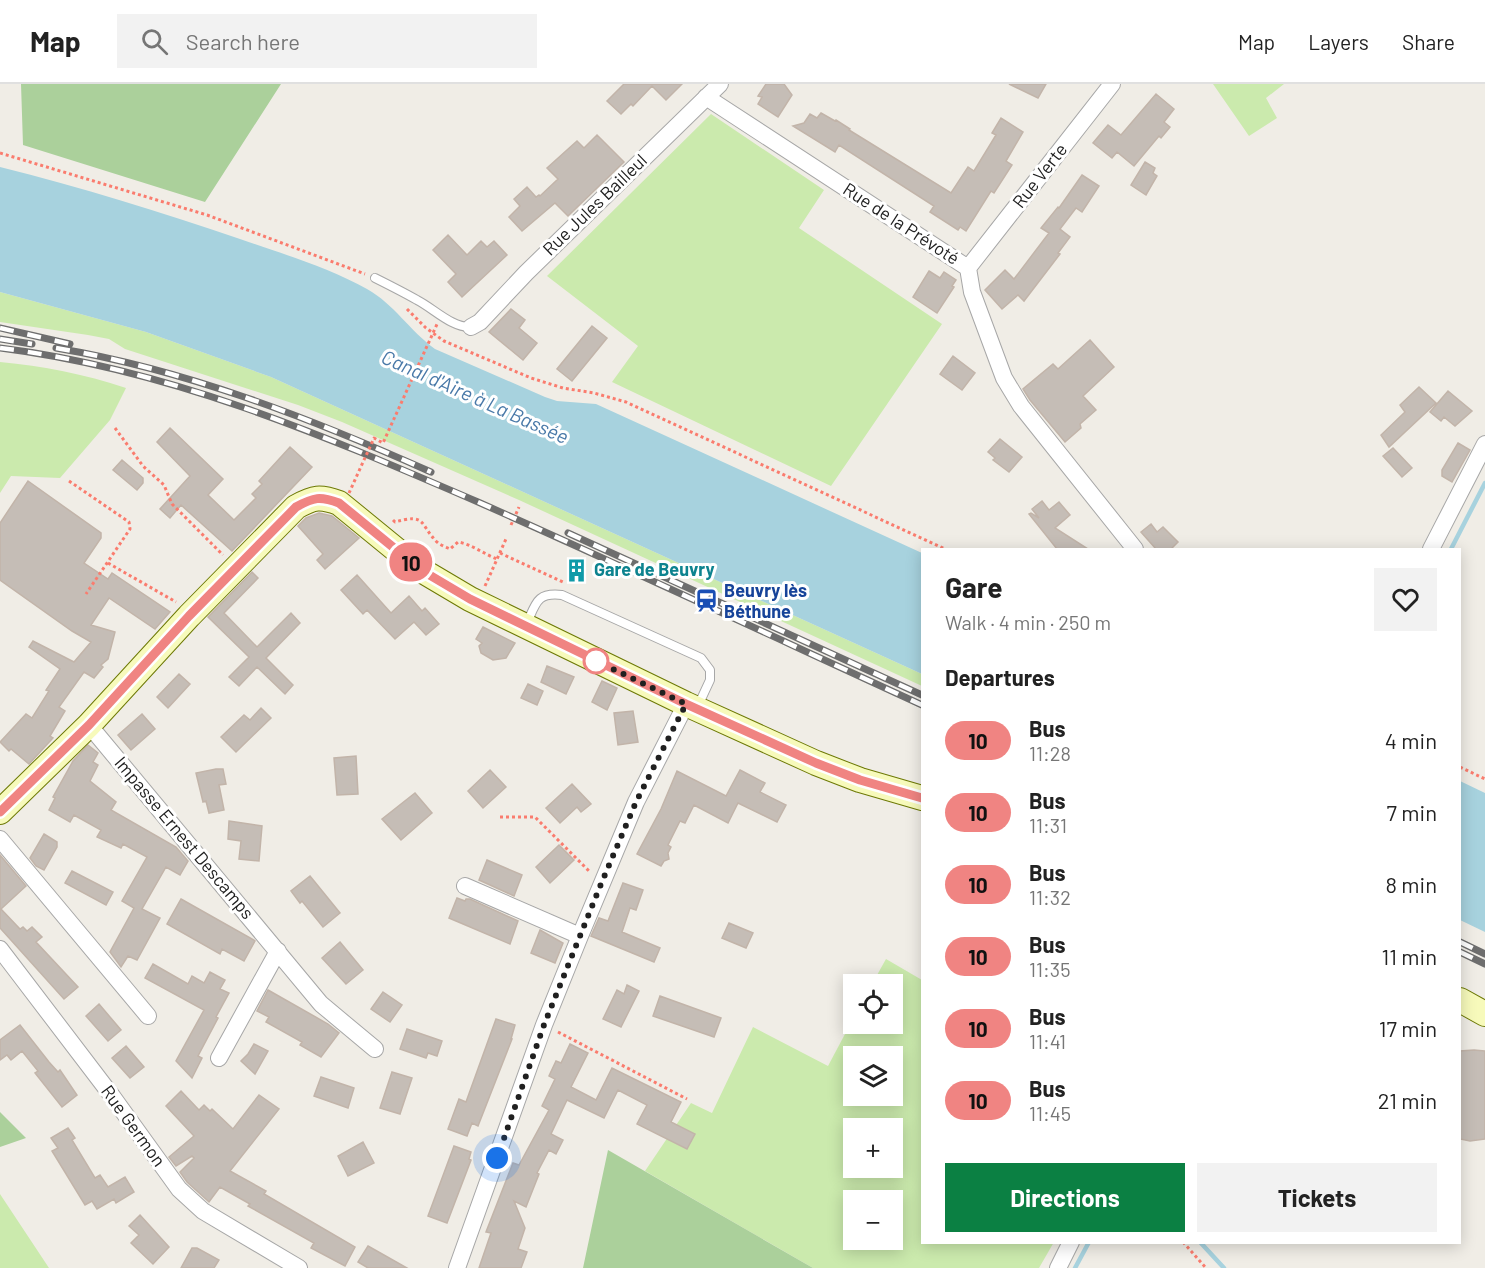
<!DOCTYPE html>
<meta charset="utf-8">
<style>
body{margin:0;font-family:Barlow,sans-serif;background:#f2f2f2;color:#222;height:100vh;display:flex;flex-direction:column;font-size:22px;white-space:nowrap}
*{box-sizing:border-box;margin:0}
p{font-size:20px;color:#767676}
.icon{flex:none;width:33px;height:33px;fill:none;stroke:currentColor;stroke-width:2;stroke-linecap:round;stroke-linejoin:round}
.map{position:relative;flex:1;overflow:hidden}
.details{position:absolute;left:921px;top:464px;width:540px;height:696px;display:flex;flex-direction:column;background:#fff;border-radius:0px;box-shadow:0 3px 15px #0003}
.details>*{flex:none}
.badge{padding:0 12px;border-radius:20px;font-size:21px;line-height:39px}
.buttons{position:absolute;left:843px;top:890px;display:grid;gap:12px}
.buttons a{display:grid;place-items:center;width:60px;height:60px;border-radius:0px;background:#fff;box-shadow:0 3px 15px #0003;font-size:30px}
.you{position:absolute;width:30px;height:30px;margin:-15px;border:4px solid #fff;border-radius:50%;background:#1a73e8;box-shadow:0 0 0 9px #1a73e833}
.map>.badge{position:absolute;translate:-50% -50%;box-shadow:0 0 0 3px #fff}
h2{padding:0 24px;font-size:22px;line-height:54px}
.round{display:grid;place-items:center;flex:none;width:63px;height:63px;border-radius:0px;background:#f2f2f2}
.head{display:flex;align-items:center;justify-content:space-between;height:102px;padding:0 24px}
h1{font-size:28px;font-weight:700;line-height:45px}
.cta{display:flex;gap:12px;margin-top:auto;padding:12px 24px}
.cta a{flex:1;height:69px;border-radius:0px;background:#0b8043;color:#fff;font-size:24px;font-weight:700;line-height:69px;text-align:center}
.cta a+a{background:#f2f2f2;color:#222}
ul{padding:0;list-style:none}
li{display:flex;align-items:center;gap:18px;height:72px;padding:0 24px}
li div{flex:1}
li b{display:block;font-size:22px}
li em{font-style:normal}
li .badge{min-width:66px;font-weight:700;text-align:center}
header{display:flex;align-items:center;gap:36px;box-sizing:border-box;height:84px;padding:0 30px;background:#fff;border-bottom:2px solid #e0e0e0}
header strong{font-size:28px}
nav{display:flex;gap:33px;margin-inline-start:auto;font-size:21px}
.search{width:420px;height:54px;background:#f2f2f2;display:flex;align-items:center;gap:15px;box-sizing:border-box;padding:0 21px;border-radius:0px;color:#767676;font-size:22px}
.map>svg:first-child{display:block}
</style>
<header>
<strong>Map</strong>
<div class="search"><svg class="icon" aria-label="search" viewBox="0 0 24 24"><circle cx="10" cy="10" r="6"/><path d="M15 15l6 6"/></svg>Search here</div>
<nav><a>Map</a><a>Layers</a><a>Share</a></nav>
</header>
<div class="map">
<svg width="1485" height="1184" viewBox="0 0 1485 1184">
<rect width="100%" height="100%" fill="#f0ede6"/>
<path fill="#cbeaad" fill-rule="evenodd" d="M1213,0H1284L1266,14L1277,34L1249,52Z
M711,30L824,106L799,144L942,240L831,402L612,298L638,262L547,192Z
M0,208L146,248L271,293L922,590V602L519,416L342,338L298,321L125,265L109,255L88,251L0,238Z
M0,278C43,282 84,290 126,304L110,336L60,394L11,392L0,409Z
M886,875L922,896V1158H1054L1039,1184H813L645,1087L691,1019L712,1029L753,943L828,982L853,935L854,939H892V900H872ZM854,972H892V1011H854ZM854,1044H892V1083H854ZM854,1116H892V1155H854Z
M0,1110L49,1184H0Z"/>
<path fill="#abd09b" d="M21,0H281L205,118L23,61Z
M0,1028L26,1054L0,1063Z
M608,1066L813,1184H583Z"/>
<path fill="#a7d2de" d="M0,83C81,103 161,128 240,155C280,169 330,184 367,205C394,220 410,247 435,265L545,313L557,317L596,320L922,469V590L271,293L146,248L0,208Z
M1460,697L1485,709V848L1460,836Z"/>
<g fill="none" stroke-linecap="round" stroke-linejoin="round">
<path stroke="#a7d2de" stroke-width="4.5" d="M1451,465L1485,399
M1200,1158L1224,1184
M1075,1184L1089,1158"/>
</g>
<path fill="#c5bdb6" stroke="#c2b4a9" stroke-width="1.5" d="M624,0H682L666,16L652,2L633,22L631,20L621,30L607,17Z
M766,0H784L792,11L778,33L758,20L762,13L758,12Z
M1009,0H1046L1038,14Z
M1156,10L1174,25L1164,38L1170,43L1161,54L1159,52L1134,82L1117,68L1112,74L1093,59L1108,41L1121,51Z
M821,29L835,37L836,36L850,45L849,46L951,109L968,83L974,87L996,51L992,49L1001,34L1023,48L1006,77L1012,81L994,109L991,107L966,147L960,143L958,146L930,128L934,122L839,61L835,68L793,42L804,39L810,30L817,34Z
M597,51L624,78L568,132L555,119L522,147L509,133L520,122L514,115L527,103L536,113L539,111L540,112L558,95L547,84L577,57L584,64Z
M1145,78L1155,84L1153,89L1157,92L1146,111L1131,101Z
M1082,91L1099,102L1082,128L1076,124L1060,145L1070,153L1058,169L1060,170L1024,217L1018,211L1002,225L985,206L1005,186L1014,195L1049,149L1041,144L1058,123L1059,124Z
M448,151L467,171L481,157L487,163L494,157L507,171L462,213L448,198L456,190L433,166Z
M929,187L940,194L944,188L956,196L952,202L954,203L937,229L913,213Z
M511,225L525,236L519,244L537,259L523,276L489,248Z
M592,242L607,254L572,297L557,285Z
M1090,256L1114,283L1083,312L1096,326L1080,340L1081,344L1065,358L1030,316L1023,305L1053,280L1058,285Z
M953,272L975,289L962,306L940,290Z
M1419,303L1436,319L1389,363L1381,351L1405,328L1400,321Z
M1448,307L1472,327L1455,342L1444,333L1441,337L1430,328Z
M170,344L223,395L208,411L234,436L256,414L252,410L262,400L259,397L290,363L312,383L232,467L181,421L170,434L160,425L190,392L157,358Z
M1000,355L1022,373L1009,388L993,376L995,374L988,368Z
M1458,359L1470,366L1452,398L1442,392V386Z
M1393,364L1412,384L1402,393L1383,372Z
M122,376L143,394V399L137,406L113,386Z
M28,397L101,449V454L84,479L108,495L112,489L170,528L155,545L109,514L91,541L115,548L108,575L101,581L103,583L94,594L84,588L59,623L65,627L50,652L53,654L29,680L11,665L9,667L0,658L26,630L32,634L49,607L46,606L60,585L29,563L33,557L74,578L91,558L72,547L0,496V439Z
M1042,417L1049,426L1059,418L1070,431L1055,444L1088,465H1057L1029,430L1031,429L1039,434L1032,425Z
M319,429L332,432L359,454L325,485L317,476L323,470L298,442L306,434Z
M1151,440L1157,448L1163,443L1178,458L1171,465H1156L1141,448Z
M252,488L258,494L224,529L257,563L291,529L300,539L266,574L293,601L285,610L257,583L239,602L229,593L249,573L208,533Z
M357,491L391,529L409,512L422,527L425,524L439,540L426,551L414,538L395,555L367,526L363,530L341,506Z
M483,543L515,559L506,574L493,576L481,569L479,562L482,559L476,555Z
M547,582L574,593L566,610L541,598Z
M179,590L190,600L168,624L157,613Z
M602,597L617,604L607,626L592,618Z
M528,600L543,607L537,621L521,614Z
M261,624L271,634L236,668L221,653L244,631L250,636Z
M633,627L638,658L618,661L614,629Z
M142,630L155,645L131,666L118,651Z
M88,661L98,669L93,678L98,681L90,697L116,718L111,726L176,763L188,777L180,791L166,783L142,825L160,834L137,876L128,872L121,883L110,868L134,824L122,817L147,773L123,760L121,764L97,753L101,746L74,731L70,738L49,726L55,714L53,713L73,677Z
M356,672L358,710L337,711L334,674Z
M216,685H223L226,700L219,701L224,726L209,729L206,717L203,718L196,689Z
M490,686L506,703L483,724L468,707Z
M740,686L765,699L760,708L786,721L777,738L738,719L728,739L694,721L685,739L680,737L668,761L671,763L668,769L669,775L664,777L661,782L637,770L661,725L677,687L726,712Z
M572,700L591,720L581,728L577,723L560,739L546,724Z
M415,709L432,729L401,756L382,735Z
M229,737L262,742L259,777L239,775L241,757L228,755Z
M44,750L57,758V763L44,786L36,782L30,774Z
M559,761L574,776L550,799L536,783Z
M0,771L26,802L1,825L20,845L23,843L27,847L32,843L42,853L36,858L78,903L64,915L0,844Z
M487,776L522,791L514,812L479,796Z
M72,787L113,808L106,821L65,799Z
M310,792L340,829L323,843L302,817L300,819L291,807Z
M623,799L643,806L636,826L630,824L622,848L660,864L654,878L591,852L599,834L608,837Z
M457,814L465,817L466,815H470L518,837L510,860L449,834Z
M181,815L254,856L255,857L244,877L222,865L220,870L167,840Z
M729,839L753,849L746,864L722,854Z
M540,846L563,859L555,879L531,869Z
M340,858L363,886L346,900L322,874Z
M153,880L188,900L192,892L204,899L210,888L225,896L220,905L229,909L216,933L218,934L198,972L202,974L192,994L176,977L204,926L145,894Z
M627,901L639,907L621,943L603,935L617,906L624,910Z
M268,906L328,940L339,949L321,973L300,961L302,958L266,938L269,933L257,927Z
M383,908L402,921L390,938L371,925Z
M660,912L721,934L714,953L653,932Z
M99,920L121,946L108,957L86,932Z
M496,935L515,941L511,955H512L478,1042L472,1039L467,1052L448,1045L459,1015L466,1018Z
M20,941L49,978L58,988L60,986L77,1011L62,1023L35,989L38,987L22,967L11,976L7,971L0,976V956Z
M407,945L442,957L437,972L428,969L426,974L400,965Z
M254,960L268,967L255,990L241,977L248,970Z
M570,960L588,969L571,1003L596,1016L612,984L681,1018L671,1038L695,1050L687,1065L637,1040L647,1021L618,1006L604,1034L567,1016L551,1050L563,1056L556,1070L549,1066L537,1089L539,1090L526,1123L514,1117L525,1144L518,1165L527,1168L521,1184H479L491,1149L486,1148L513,1079L519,1081L549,1026L542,1022L555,995L549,992L556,977L561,979Z
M126,962L144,983L130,994L112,974Z
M1474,966L1485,967V1055L1470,1057L1460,1055V967Z
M392,988L412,994L400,1030L380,1024Z
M321,993L354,1004L348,1024L314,1012Z
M181,1007L199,1026L204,1021L210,1027L212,1025L233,1045L259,1011L279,1025L230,1087L266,1107L264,1110L355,1163L345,1182L311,1164L314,1159L248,1122L250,1120L220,1103L209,1118L187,1098L180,1088L194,1074L192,1072L176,1082L169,1073L194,1052L166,1022Z
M68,1044L75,1054L72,1056L95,1094L100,1091L108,1103L125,1093L134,1108L116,1119L114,1115L97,1125L92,1117L85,1121L52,1067L58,1064L51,1054Z
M363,1058L374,1079L348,1092L338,1072Z
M454,1062L471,1068L469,1075L471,1076L447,1139L428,1132Z
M140,1131L169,1163L153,1180L131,1159L139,1151L129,1142Z
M368,1162L407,1184H368L358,1178Z
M192,1164H197L219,1176L214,1184H181Z"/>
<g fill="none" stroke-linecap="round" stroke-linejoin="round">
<defs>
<path id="lane" d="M375,194C389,201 403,208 417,216C433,224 452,244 471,243
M527,539C536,519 537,508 562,511L701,574L710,586V596L697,624"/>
<path id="street" d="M706,13L968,184L972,208L1004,294L1021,322L1135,465
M968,184L1112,0
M471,243L480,238L526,189L720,0
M1431,465L1485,360
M89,641L321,920L375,965
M0,755L148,932
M465,802L580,852
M0,865L112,1012L179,1105L203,1127L299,1184
M219,974L278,867
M457,1184L544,941L580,852L636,718L686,620
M1058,1184L1071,1158"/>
<path id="secondary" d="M0,728L89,641L189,532L296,423C314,413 320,412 339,419L421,486L470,515L686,620L816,679L860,696L922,714
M1460,916L1485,930"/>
</defs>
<use href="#lane" stroke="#a7a7a7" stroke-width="10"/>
<use href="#street" stroke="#a7a7a7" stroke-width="18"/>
<use href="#secondary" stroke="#6d7905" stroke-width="26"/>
<path stroke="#fa7c6e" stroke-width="3" stroke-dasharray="3 3" stroke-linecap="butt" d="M0,69L207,131L365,190
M407,225L426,244L444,257L531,294L563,304L594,309L626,318L945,465
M115,344L143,382L164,401L172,420L223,471
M69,397L129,438L130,445L86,510
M393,436L395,438C427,429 419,440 437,458C440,461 446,463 450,465L458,458C471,460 484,470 497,475
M511,441L519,423
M500,469L563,498
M108,479L176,518
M485,502L506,455
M1460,683L1485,695
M500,733H535L590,788
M558,948L687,1015
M1183,1158L1206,1184"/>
<use href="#lane" stroke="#fff" stroke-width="8"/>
<use href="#street" stroke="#fff" stroke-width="16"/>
<use href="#secondary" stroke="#f7fabb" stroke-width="24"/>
<defs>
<path id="rail" d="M0,244L70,260
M0,255L32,260
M0,264C169,285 323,351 478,418C627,484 774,553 922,621
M56,264C187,286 310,334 431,388
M568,449L922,611
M1460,858L1485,870
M1460,868L1485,880"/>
</defs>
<use href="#rail" stroke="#6e6e6e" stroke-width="7"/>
<use href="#rail" stroke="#fff" stroke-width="4.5" stroke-dasharray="14" stroke-linecap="butt"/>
<path stroke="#fa7c6e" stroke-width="3" stroke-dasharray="3 3" stroke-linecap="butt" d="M349,409L374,354L383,359L438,238"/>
</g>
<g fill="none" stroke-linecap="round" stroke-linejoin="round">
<defs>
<path id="line" d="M0,728L89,641L189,532L296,423C314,413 320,412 339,419L421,486L470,515L686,620L816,679L860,696L922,714"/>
</defs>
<use href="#line" stroke="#fff" stroke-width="14"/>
<use href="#line" stroke="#f08482" stroke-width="9"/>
<path stroke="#202020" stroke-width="6" stroke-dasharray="0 10.8" d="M497,1074L544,941L601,800L636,718L686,620L594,576L596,577"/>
</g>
<defs>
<symbol id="building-bare" viewBox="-9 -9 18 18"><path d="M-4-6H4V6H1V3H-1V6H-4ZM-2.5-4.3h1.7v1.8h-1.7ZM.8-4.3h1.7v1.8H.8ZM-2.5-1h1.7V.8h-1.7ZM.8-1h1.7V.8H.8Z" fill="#0f9aa8" stroke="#fff" stroke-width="2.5" paint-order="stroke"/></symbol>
<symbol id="station-bare" viewBox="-9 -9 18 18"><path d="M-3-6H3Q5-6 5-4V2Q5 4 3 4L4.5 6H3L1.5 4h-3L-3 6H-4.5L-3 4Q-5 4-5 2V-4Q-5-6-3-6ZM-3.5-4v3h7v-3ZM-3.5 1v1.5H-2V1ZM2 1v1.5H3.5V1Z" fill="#1a4fb4" stroke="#fff" stroke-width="2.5" paint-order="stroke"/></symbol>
</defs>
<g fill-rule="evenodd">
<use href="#building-bare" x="560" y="470" width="33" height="33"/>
<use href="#station-bare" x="690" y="500" width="33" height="33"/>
</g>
<circle fill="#fff" stroke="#f08482" stroke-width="3" cx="596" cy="577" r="12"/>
<g text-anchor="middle" stroke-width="6" stroke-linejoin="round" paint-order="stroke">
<g font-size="18" fill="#202020" stroke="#fff">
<text transform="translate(1040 92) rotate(-52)" y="6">Rue Verte</text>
<text transform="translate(595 121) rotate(-44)" y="6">Rue Jules Bailleul</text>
<text transform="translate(901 140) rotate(33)" y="6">Rue de la Prévoté</text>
<text transform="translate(184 754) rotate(50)" y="6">Impasse Ernest Descamps</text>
<text transform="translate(133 1042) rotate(54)" y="6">Rue Germon</text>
</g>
<g font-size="18" font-weight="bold" fill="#0d838f" stroke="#fff" text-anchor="start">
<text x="594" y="492">Gare de Beuvry</text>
</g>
<g font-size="18" font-weight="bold" fill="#164399" stroke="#fff" text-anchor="start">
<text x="724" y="513">Beuvry lès<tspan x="724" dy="21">Béthune</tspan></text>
</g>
<g font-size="20" font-style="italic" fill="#4979a8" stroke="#fff">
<text transform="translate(475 313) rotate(24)" y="7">Canal d'Aire à La Bassée</text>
</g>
</g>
</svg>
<div class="buttons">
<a><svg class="icon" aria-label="locate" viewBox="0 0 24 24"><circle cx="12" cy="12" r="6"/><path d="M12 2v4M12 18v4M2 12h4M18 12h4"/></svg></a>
<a><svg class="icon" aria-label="layers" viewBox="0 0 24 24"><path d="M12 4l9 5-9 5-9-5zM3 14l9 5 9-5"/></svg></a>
<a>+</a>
<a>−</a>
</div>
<div class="you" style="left:497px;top:1074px"></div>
<b class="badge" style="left:411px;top:478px;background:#f08482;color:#111">10</b>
<section class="details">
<div class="head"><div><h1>Gare</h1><p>Walk · 4 min · 250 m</p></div><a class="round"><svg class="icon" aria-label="heart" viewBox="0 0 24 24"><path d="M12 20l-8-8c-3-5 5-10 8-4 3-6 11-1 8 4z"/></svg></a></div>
<h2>Departures</h2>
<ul>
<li><span class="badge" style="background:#f08482;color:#111">10</span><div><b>Bus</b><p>11:28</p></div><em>4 min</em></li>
<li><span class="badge" style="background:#f08482;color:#111">10</span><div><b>Bus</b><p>11:31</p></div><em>7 min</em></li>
<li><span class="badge" style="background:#f08482;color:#111">10</span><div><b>Bus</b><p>11:32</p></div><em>8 min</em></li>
<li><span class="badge" style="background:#f08482;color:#111">10</span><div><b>Bus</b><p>11:35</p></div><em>11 min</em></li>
<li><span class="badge" style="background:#f08482;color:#111">10</span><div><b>Bus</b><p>11:41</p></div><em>17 min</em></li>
<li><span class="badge" style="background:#f08482;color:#111">10</span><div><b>Bus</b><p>11:45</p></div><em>21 min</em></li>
</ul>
<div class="cta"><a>Directions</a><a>Tickets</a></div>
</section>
</div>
